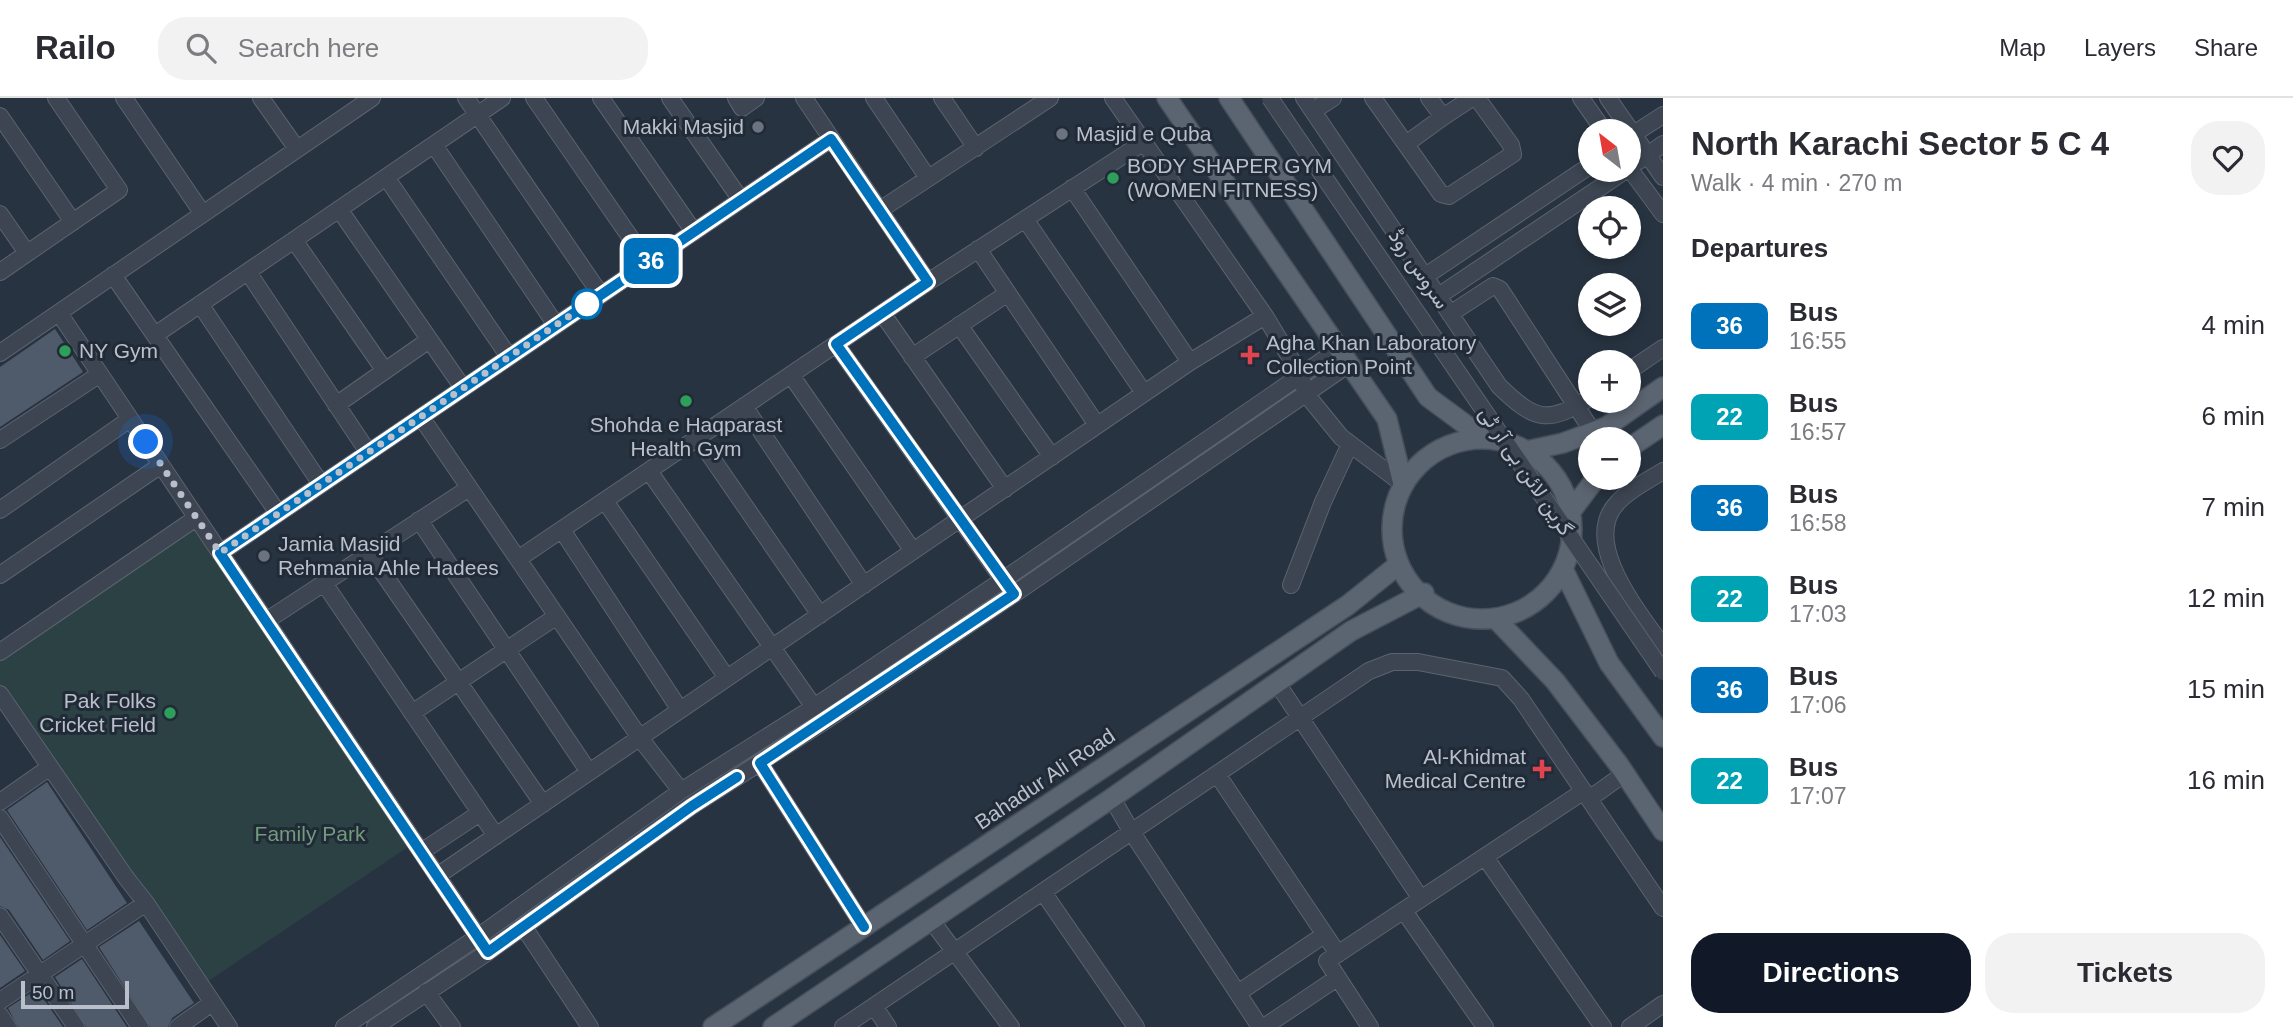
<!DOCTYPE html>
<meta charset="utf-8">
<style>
body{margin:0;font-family:Helvetica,Vazirmatn,sans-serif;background:#f2f2f3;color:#2b2b33;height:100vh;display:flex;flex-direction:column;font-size:26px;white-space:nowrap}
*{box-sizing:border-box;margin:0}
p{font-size:23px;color:#7c7c81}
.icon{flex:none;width:38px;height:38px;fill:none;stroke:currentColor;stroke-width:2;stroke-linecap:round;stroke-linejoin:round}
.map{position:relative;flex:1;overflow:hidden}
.details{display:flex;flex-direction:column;background:#fff;width:630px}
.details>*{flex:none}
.badge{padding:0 14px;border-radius:10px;font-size:24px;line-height:46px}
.needle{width:46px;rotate:329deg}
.controls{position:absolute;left:1578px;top:21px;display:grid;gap:14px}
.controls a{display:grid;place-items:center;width:63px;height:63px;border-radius:50%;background:#fff;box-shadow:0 4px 10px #0003;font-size:35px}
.scale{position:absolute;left:21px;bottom:18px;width:108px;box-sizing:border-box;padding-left:7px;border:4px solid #bac0cb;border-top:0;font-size:19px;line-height:24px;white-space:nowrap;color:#bac0cb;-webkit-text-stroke:5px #212a37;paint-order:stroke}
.you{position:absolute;width:35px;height:35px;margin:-18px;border:5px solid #fff;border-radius:50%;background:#1a73e8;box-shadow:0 0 0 10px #1a73e833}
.map>.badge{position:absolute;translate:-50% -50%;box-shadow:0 0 0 4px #fff}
h2{padding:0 28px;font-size:26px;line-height:63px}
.round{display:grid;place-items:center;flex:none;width:74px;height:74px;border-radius:28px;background:#f2f2f3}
.overview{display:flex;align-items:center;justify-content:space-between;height:119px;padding:0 28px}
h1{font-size:33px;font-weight:700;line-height:52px}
.button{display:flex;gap:14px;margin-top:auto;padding:14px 28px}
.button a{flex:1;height:80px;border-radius:28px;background:#111827;color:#fff;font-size:28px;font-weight:700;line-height:80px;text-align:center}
.button a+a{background:#f2f2f3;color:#2b2b33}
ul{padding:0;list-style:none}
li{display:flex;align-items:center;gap:21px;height:91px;padding:0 28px}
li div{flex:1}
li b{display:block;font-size:26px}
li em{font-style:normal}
li .badge{min-width:77px;font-weight:700;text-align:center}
header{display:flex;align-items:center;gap:42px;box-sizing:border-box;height:98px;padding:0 35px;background:#fff;border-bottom:2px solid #e1e1e2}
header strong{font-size:33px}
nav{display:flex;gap:38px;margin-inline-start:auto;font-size:24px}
.search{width:490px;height:63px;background:#f2f2f3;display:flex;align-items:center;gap:18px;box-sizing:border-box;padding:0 24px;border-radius:28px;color:#7c7c81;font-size:26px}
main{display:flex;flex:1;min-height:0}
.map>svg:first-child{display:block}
</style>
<header>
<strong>Railo</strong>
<div class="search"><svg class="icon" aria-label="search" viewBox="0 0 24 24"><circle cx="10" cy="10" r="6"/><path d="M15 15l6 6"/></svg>Search here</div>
<nav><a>Map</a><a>Layers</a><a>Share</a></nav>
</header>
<main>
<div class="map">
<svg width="1663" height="929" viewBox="0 0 1663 929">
<rect width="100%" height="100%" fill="#283341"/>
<path fill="#2b4143" d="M196,420L414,745L201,888L0,596V554Z"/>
<path fill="#4f5a6a" d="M55,231L83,274L0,329V269Z
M47,684L127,805L87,832L7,712Z
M0,739L70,843L43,862L9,812L0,808Z
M139,823L194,905L172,920L168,929H150L99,849Z
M0,837L25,873L0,890Z
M82,861L127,929H86L55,879Z
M37,891L63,929H18L8,910Z"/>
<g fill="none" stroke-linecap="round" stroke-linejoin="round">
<defs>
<path id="minor" d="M124,0L203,116
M261,0L297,51
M466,0L601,197
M534,0L648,165
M601,0L694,134
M670,0L741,102
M736,0L742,10L756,0
M804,0L928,184
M874,0L928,80
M942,0L976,50
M1113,0L1265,218L1300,276L1306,296L1341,339L1403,386
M1304,0L1499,288C1536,324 1548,326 1591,299
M1373,0L1441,96L1449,98L1513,56L1511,47L1477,0
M1429,0L1443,19L1472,0
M1581,0L1604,33
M1608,0L1663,79
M1313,13L1333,0
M0,18L73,124
M1629,39L1663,17
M1406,46L1443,19
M434,47L556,227
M1639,63L1663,46
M1629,70L1663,116
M386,79L509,259
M1072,90L1190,264
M339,111L463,290
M880,112L1050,0
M0,116L27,155
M1025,121L1144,295
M294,142L385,273
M978,151L1097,327
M0,174L119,92L56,0
M248,174L368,354
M113,177L278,415
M1424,179L1591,67
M1437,199L1626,72
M200,206L321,386
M59,215L483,846
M882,215L1005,391
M1450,216L1493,188L1500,191L1593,334
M959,227L1052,359
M155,237L502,0
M836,246L1009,490
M0,255L372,0
M912,259L1008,195
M1629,273L1663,250
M791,277L913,453
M336,307L429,242
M744,308L864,487
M421,319L640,640L681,693
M698,340L820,517
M0,342L100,276
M649,373L814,609
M1663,373C1649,382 1630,391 1618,404C1579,444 1640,515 1663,549
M605,403L727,580
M0,412L130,321
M419,422L589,674
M562,432L680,612
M220,455L831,41
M369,455L543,706
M518,461L928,184L1144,44
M0,477L161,367
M324,485L496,738
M1291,487L1323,404L1350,346
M266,523L469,390
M0,554L196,420
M1277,585L1421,801
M0,596L127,781L146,805L229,929
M412,615L557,518
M760,665L864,829
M1217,676L1338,856
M1112,700L1131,733L1260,929
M1589,701L1624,676
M0,704L50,669
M0,720L140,929
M421,754L480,715
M1485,759L1603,929
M437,778L1190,264L1265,218
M1043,794L1136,929
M1404,813L1485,929
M0,818L76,929
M931,822L1011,929
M523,828L590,929
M426,894L452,929
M1238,895L1324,837
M0,903L146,805
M874,908L888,929
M0,917L8,929
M178,929L212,905
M344,929L479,838L681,693L814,609L1003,482L1339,251
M375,929L488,854L692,708L825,623L1014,496L1349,266
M843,929L1369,573L1392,564H1418L1502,580L1521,601L1663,810
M1264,929L1337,880
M1370,929L1327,863L1584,693
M1630,929L1663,906"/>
<path id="major" d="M1167,0L1387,321L1403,386
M1229,0L1428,299L1485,341
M1392 431a90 90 0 1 1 180 0a90 90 0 1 1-180 0Z
M1629,350L1663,327
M1531,352L1563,345L1606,329L1663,289
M1569,416L1596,380
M1563,471L1609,565L1663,639
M1495,520L1555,583L1619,667L1663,733
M713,929L1348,507L1398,467
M773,929L1112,700L1351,533L1424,495"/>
</defs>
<use href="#minor" stroke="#5b636f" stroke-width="18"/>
<use href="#major" stroke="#464e5b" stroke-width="22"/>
<use href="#minor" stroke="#3c4551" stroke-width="16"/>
<use href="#major" stroke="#5b6471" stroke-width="19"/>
<defs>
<path id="minor-bridge" d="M1270,0L1663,574"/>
</defs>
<use href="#minor-bridge" stroke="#5b636f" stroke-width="18" stroke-linecap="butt"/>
<use href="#minor-bridge" stroke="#3c4551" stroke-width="16"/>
</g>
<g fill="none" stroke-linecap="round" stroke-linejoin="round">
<defs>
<path id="line" d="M737,679L692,708L488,854L220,455L831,41L928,184L836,246L1014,496L760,665L864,829"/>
</defs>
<use href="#line" stroke="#fff" stroke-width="16"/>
<use href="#line" stroke="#0072bc" stroke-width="10"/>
<path stroke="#bac0cb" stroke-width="7" stroke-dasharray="0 12.6" d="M146,344L220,455L587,206"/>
</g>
<g fill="#6b7280" stroke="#212a37" stroke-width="2.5">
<circle cx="758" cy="29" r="7"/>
<circle cx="1062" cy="36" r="7"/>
<circle cx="264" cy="458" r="7"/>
</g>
<g fill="#2e9e5b" stroke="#212a37" stroke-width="2.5">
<circle cx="1113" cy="80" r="7"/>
<circle cx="65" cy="253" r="7"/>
<circle cx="686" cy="303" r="7"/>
<circle cx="170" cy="615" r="7"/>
</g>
<circle fill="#fff" stroke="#0072bc" stroke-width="3.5" cx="587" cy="206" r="14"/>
<g fill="#e0444e" stroke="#212a37" stroke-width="2.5">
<path d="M1246.5 246.5h7v7h7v7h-7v7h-7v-7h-7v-7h7z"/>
<path d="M1538.5 660.5h7v7h7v7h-7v7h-7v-7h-7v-7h7z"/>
</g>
<g text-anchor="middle" stroke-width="6" stroke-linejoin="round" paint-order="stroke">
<g font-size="21" fill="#bac0cb" stroke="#212a37" text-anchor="start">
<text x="744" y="36" text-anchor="end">Makki Masjid</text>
<text x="1076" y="43">Masjid e Quba</text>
<text x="1127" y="75">BODY SHAPER GYM<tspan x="1127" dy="24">(WOMEN FITNESS)</tspan></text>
<text x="1266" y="252">Agha Khan Laboratory<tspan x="1266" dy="24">Collection Point</tspan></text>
<text x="79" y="260">NY Gym</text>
<text x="686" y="334" text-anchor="middle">Shohda e Haqparast<tspan x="686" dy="24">Health Gym</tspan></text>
<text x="278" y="453">Jamia Masjid<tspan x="278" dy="24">Rehmania Ahle Hadees</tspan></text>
<text x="156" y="610" text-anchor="end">Pak Folks<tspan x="156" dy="24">Cricket Field</tspan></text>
<text x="1526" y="666" text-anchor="end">Al-Khidmat<tspan x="1526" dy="24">Medical Centre</tspan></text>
</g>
<g font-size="21" fill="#bac0cb" stroke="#212a37">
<text transform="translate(1419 171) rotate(56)" y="7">سروس روڈ</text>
<text transform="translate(1526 373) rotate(56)" y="7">گرین لائن بی آر ٹی</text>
<text transform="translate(1045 681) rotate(-34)" y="7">Bahadur Ali Road</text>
</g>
<g font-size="21" fill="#729b7c" stroke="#212a37">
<text x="310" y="743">Family Park</text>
</g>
</g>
</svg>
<div class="controls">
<a><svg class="needle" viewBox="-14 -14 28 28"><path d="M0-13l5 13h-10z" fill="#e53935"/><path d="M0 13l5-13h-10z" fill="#7c7c81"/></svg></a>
<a><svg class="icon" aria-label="locate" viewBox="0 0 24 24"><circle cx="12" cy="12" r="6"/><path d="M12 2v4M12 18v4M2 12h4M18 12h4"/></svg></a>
<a><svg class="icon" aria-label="layers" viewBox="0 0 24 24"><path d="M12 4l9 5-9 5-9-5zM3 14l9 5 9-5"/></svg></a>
<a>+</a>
<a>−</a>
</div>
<div class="scale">50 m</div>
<div class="you" style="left:146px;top:344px"></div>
<b class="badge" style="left:651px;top:163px;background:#0072bc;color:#fff">36</b>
</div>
<section class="details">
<div class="overview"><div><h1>North Karachi Sector 5 C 4</h1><p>Walk · 4 min · 270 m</p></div><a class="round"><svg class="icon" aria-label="heart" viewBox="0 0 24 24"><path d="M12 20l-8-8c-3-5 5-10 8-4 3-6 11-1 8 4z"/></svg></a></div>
<h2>Departures</h2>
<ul>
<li><span class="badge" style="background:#0072bc;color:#fff">36</span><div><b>Bus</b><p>16:55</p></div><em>4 min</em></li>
<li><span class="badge" style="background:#00a3b4;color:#fff">22</span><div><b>Bus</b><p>16:57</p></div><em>6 min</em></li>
<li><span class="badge" style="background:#0072bc;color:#fff">36</span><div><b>Bus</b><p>16:58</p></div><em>7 min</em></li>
<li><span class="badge" style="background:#00a3b4;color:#fff">22</span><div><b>Bus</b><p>17:03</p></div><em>12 min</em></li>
<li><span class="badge" style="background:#0072bc;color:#fff">36</span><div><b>Bus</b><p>17:06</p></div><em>15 min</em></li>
<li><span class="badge" style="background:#00a3b4;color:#fff">22</span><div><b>Bus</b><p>17:07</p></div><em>16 min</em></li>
</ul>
<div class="button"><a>Directions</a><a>Tickets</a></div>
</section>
</main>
